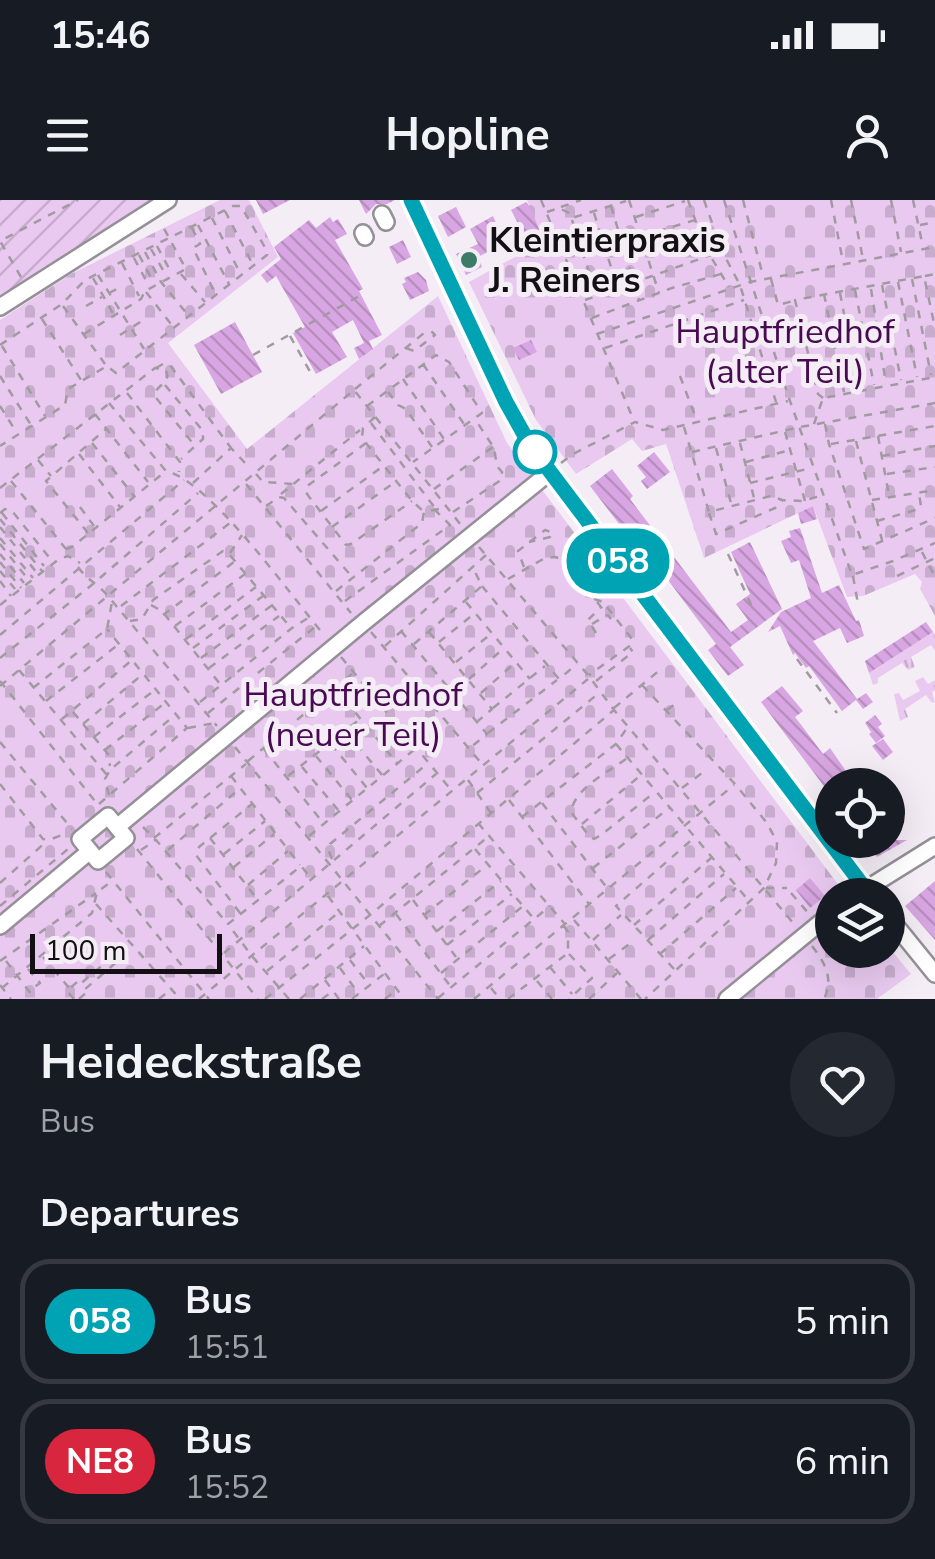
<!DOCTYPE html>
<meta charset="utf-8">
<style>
body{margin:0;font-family:"Nunito Sans",sans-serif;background:#242831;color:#f1f3f6;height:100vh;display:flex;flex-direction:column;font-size:38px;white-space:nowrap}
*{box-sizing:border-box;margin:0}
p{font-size:32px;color:#9ea1a6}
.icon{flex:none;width:55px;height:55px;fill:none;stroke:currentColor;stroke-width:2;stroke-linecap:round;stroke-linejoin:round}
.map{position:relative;height:799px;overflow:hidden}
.panel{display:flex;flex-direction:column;background:#171b24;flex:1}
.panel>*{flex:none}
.badge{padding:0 20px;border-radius:32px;font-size:35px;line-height:65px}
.tools{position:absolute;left:815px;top:568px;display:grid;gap:20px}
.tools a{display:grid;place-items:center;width:90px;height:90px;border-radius:50%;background:#171b24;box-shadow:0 10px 40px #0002;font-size:50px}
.scale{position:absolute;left:30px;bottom:25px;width:192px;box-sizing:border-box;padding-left:10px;border:5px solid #131013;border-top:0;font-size:28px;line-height:35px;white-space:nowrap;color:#131013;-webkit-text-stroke:8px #f5edf6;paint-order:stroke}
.map>.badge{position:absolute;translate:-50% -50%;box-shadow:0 0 0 5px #fff}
h2{padding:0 40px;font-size:38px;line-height:90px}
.round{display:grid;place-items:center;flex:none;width:105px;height:105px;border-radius:52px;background:#242831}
.headline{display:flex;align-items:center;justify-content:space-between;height:170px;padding:0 40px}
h1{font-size:48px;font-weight:700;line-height:75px}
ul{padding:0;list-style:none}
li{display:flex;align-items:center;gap:30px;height:125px;margin:0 20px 15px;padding:0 20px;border:5px solid #363941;border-radius:30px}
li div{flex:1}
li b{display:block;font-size:38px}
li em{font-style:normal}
li .badge{min-width:110px;font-weight:700;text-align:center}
.status{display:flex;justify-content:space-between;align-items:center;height:70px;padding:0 50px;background:#171b24;direction:ltr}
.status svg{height:28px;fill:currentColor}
header{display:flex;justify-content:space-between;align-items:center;height:130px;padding:0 40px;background:#171b24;font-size:45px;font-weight:700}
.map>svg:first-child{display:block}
</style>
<div class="status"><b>15:46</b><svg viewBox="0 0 49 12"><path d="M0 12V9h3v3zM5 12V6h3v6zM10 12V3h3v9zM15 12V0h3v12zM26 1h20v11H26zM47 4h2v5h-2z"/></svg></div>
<header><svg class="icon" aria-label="menu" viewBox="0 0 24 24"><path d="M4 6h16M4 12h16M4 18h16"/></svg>Hopline<svg class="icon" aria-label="person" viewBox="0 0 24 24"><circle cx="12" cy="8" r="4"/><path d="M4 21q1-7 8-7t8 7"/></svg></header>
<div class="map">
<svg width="935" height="799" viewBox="0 0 935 799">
<defs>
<pattern id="grass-tufts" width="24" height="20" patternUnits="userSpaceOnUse" patternTransform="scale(2.5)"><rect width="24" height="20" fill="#e9c9f0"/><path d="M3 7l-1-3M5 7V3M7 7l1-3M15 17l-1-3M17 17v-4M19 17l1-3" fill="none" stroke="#c7accd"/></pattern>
<pattern id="cemetery-stones" width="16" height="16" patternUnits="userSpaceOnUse" patternTransform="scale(2.5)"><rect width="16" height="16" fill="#e9c9f0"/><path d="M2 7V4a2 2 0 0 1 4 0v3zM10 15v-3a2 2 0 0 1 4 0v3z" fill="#c7accd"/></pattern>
<pattern id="garden-furrows" width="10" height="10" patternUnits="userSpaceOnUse" patternTransform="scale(2.5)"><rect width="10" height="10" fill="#e9c9f0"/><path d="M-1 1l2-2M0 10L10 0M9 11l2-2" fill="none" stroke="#c7accd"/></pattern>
<pattern id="building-back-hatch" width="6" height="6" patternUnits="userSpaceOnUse" patternTransform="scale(2.5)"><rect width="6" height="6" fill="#d8a6e2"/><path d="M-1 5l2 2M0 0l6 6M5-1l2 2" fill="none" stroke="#b88ec1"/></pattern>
</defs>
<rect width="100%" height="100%" fill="#f5edf6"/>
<path fill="url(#grass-tufts)" d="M933,432L935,434V451L931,445L911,457L915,467L908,470L902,463L878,478V483L873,485L869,473Z
M923,477L928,484L935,480V490L932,492L935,503L931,502L926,495L905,509L908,517L900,521L894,494L899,493L903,500L920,491L915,481Z"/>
<path fill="url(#cemetery-stones)" d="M220,0H249L278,57L168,143L247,249L438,96L507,243L846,695H832V750H888V746L911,774L877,799H0V120L71,74Z
M527,0H935V416L920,389L922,382L915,374L863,396L847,397L813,306L704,358L666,244L642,251L632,239L576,274L536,220L469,82L544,41Z"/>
<path fill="url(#garden-furrows)" d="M0,0H159L101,34L0,101Z"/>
<path fill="url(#building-back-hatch)" d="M256,0H290L263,14Z
M359,0H395L387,4H376L366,14Z
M526,2L531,8L543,40L530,47L511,10Z
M456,7L466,27L448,37L438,16Z
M493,16L505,43L478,57L482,67L466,75L456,54L478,44L470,29Z
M330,17L333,22L338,19L347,34L335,40L363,89L359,91L382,135L369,141L373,149L359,159L354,148L364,143L353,120L332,132L347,157L316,174L293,133L305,127L276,76L267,83L261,75L281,59L274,47L309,20L316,28Z
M403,40L411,57L397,64L389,47Z
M418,72L426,80L429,91L410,100L402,84L406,82L404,78Z
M235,122L262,172L221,194L194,145Z
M531,140L537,152L519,160L513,148Z
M654,252L670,272L647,289L641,281L646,277L637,266Z
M612,269L633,296L630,299L636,307L731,432L748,420L736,404L750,394L731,352L750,342L782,409L730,447L744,465L728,476L708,450L716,444L653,360L649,363L590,286Z
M813,306L817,319L801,324L798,313Z
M800,328L822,393L839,385L856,421L859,420L864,436L847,443L840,428L813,441L857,499L866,493L873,502L863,509L856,500L842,511L809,466L806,468L795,453L793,455L780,426L768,432L781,412L811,398L799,360L791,363L781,341L791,337L789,331Z
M926,422L933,432L869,473L865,461Z
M782,486L803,511L795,517L802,526L823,554L830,548L850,577L839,585H832V597L761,502Z
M875,515L882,524L878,527L885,536L876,543L869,534L874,530L871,532L865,523Z
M883,539L893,552L883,560L872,546Z
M864,640H907L877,657Z
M810,678L825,696L810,708L796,690Z
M935,681V740L905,706Z"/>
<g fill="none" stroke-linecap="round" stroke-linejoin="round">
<defs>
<path id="minor" d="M411,0L506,202L531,245L870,695
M382,14L386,22
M363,33L365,37
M0,107L168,0
M108,616L126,638L98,661L80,639Z
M117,627L363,423L550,272
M858,694L935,646
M888,716L935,774
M0,726L90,651
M727,799L832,713"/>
</defs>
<use href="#minor" stroke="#958f97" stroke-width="20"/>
<path stroke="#a19ba1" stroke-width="2.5" stroke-dasharray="8 8" stroke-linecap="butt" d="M541,0L634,221
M629,0L659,93
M688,0L705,47L729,87
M704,0L722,51L740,85L776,202
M724,0L790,201L852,375L893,361L935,343
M743,0L763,76
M831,0L843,62
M851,0L863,59
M891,0L901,52
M913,0L923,47
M611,6L639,100
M561,7L581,0
M225,11L253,65
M547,12L559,8L569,13L572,18L626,1
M594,13L617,86
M636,17L685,1
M212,18L240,73
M572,20L596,93
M198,25L229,84
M920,25L935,22
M192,28L200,44L193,48L215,93
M642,36L695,20
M157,46L172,74
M151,49L167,77
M145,52L161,82L188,115
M139,55L154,83
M648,55L701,37
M134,58L149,86
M122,63L139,96
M181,74L205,102
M98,75L144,149
M925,76L935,74
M21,77L0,41L78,0
M93,78L114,115
M771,79L778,105L793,101
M912,79L931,175
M898,82L917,177
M882,85L901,180
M871,89L886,184
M855,90L874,185
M146,92L174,128
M109,93L119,88
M840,93L859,191
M824,94L844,192
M585,100L722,51
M63,106L105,164
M86,106L102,97
M592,118L672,88L721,74
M42,119L81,180
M84,134L141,99L145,91L186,69L162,25
M597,134L750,82L935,47
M120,135L145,119
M290,136L313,177
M0,145L62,104L85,80L233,6H241L267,51V55L116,173L107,166L68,189L65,205L0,246
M2,146L45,216
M406,148L414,151L435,135L430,130
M605,148L744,100
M253,155L363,94
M423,164L464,224
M156,168L163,164L170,165L231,248
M0,176L31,225
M680,176L697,221
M403,179L444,239
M165,185L203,231V239L181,259
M355,189L429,129
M388,192L398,205L406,209L432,247
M127,193L180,262L179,272
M823,198L818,194L795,100L924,76L935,128
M109,203L166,271C210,281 292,397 324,435
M0,206L17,233
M367,206L436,155L449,162L482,213L413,262
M95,214L148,282
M375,217L363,228L362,238L412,301L423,311
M371,223L435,308
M814,224L823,198L935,177
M825,224L829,244L864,349L935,318
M684,227L709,312L771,296L782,300L802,301L824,295
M785,232L805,301
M878,236L889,295
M856,241L882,340
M92,243L134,296
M366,243L306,287L307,294L346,345L351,344L412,301
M740,243L754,298
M831,244L935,226
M716,248L731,303
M692,252L800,227L935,203
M79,254L120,307
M882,256L935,246
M38,260L51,276
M746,262L790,250
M561,263L573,254L635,222L663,230L788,201
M256,274L263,282L294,284
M887,274L935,267
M11,281L66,349
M193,283L231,248L247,265
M750,283L811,268
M246,284L351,413
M0,288L155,168L165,169C172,181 161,183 155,192L157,199L195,246
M434,289L493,247
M281,294L360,230
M872,300L935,290
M266,306L279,297L284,298L353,378
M80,307L94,326
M321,311L382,267
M453,312L501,280L502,272L497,266L494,248L475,219
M0,313L5,309L12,311L52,361
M2,313L44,366
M709,313L716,334L775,308L782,301
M0,319L42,371
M877,321L919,309L921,306L919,294
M0,327L37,373
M332,327L395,282
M88,333L46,281L106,229
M0,338L33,378
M0,344L27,378
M479,347L588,475L614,510L794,724
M66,349L72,347L166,271
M922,352L935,377
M230,353L242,335
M0,354L24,383
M728,354L754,411
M0,362L21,388
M78,367C87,380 98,384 107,395L217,526
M524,367L518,351L545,330L553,333L550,337L529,342
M0,371L15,389
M853,376L858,404
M897,376L935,358
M508,379L545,358L555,357L562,359L576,375L589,397L603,402L632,439L631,445L589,475
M0,381L11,396
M482,386L559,479L577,464
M336,391L422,323L424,312L444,308
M345,401L450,325L433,308
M466,402L530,479
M597,402L611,419
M0,405L59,359L68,356L80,363
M151,405L162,411L220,484
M121,406L230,323
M163,415L234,362
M130,421L142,419L153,400L223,351L229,354L291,428
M592,424L607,415
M175,426L245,374
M401,431L487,534L470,548
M371,432L482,564
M429,432L492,509L478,521
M596,433L588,420L601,407
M0,435L184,280
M186,439L256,387
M439,442L475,413
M414,444L482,386L476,374L477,365
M385,446L486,355
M193,448L263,396
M341,457L452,591
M0,458L93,384L198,293
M201,458L271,406
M797,459L837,513
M456,462L492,433
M209,468L279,416
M19,470L107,575
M469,479L504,448
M0,481L98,605
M596,481L633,452L630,448
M642,485L735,584L767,623L777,642L776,663L764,688L645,799
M0,486L354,190L461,325
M33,488L107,429L112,402
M335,488L397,563
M481,493L516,462
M46,501L119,444
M200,502L292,428L308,418
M493,508L545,466
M614,508L661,469
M667,510L679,501
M73,512L108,554L110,566
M208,513L315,427
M62,519L132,460
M83,524L143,474
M188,528L215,523
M346,532L383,576
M488,533L557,480
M94,537L156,489
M0,542L72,629
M331,544L367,588
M616,544L749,701
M235,547L438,799
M264,549L324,624
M105,550L166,502
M316,556L352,600
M626,559C608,572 574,589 571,612L589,636L594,639L601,635L655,592
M248,561L353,473
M302,567L339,611
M231,576L300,665
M288,576L360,519
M468,580L491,613
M0,584L43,639L49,640L67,633
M682,588L702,573
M477,593L599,493
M109,595L105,579L110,570L175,515
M509,600L589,704
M542,603L607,688
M99,604L187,528L107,429
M522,617L616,544L627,528
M478,623L564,723
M582,624L641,575
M143,627L155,639
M309,636L415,549
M154,638L246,564
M210,638L257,699
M137,649L258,799
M475,649L534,719
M141,650L156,640L227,723
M168,650L238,590
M224,654L265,621
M332,659L328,649L330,644L427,564
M234,667L274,634
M593,668L669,608
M106,672L209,799
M0,683L47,641
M248,685L288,651
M766,688H787
M791,693L810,715
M328,696L404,799
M413,700L456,757
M96,704L180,799
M0,706L68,649
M240,713L196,655L199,647L252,604
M396,714L451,787
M424,715L486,666
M574,720L641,799
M634,725L711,658
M379,726L489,636
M437,731L501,681
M593,740L621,715
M648,740L724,674
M447,745L512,694
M812,746C825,763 834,778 824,799
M224,753L436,574
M569,754L592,778L569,799
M660,754L736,688
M43,757L70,789
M609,759L632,742
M350,760L369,785
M0,761L96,693
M6,761L35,799
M550,767L572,794
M340,768L359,794
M28,769L40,783L29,791
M674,769L616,706L695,637
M267,771L338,713
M441,773L523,706
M325,780L339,799
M537,781L552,799
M0,785L11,799
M2,788L92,713L97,692L112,681
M491,788L500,799
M438,798L550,706
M74,799L67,791L77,782L79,785L129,743
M79,799L87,792L84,790L133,748
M159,799L170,790
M199,799L588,479
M265,799L370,715L614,510
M289,799L251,755L228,724L301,666L310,677
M300,799L364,746
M322,799L333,791
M352,799L384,774
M385,799L396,790
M474,799L734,585
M508,799L568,753V732L564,726
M589,799L617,773"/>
<use href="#minor" stroke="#fff" stroke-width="15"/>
</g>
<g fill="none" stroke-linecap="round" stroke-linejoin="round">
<defs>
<path id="line" d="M411,0L506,202L530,245L870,695"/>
</defs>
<use href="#line" stroke="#fff" stroke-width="22"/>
<use href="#line" stroke="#00a3b4" stroke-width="15"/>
</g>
<circle fill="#3c7b68" stroke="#f5edf6" stroke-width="4" cx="469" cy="60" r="10"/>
<circle fill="#fff" stroke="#00a3b4" stroke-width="5" cx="535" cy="252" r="20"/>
<g text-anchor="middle" stroke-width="10" stroke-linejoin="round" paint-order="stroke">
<g font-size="35" font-weight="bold" fill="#131013" stroke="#f5edf6" text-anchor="start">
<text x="489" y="52">Kleintierpraxis<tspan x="489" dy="40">J. Reiners</tspan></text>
</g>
<g font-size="35" fill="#470a53" stroke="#f5edf6">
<text x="785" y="143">Hauptfriedhof<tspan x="785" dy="40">(alter Teil)</tspan></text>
<text x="353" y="506">Hauptfriedhof<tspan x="353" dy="40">(neuer Teil)</tspan></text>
</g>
</g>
</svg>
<div class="tools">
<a><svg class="icon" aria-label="locate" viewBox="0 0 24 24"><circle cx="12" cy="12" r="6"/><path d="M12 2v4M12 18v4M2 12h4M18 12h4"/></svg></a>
<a><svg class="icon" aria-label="layers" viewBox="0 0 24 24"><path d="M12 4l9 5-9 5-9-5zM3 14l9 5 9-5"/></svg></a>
</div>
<div class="scale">100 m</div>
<b class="badge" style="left:618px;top:361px;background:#00a3b4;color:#fff">058</b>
</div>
<section class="panel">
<div class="headline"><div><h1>Heideckstraße</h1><p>Bus</p></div><a class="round"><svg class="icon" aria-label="heart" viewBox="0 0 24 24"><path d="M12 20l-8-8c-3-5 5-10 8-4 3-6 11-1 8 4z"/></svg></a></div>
<h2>Departures</h2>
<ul>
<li><span class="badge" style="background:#00a3b4;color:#fff">058</span><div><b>Bus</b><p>15:51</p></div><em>5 min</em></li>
<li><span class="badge" style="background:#d7263d;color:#fff">NE8</span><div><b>Bus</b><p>15:52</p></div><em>6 min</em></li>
</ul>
</section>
